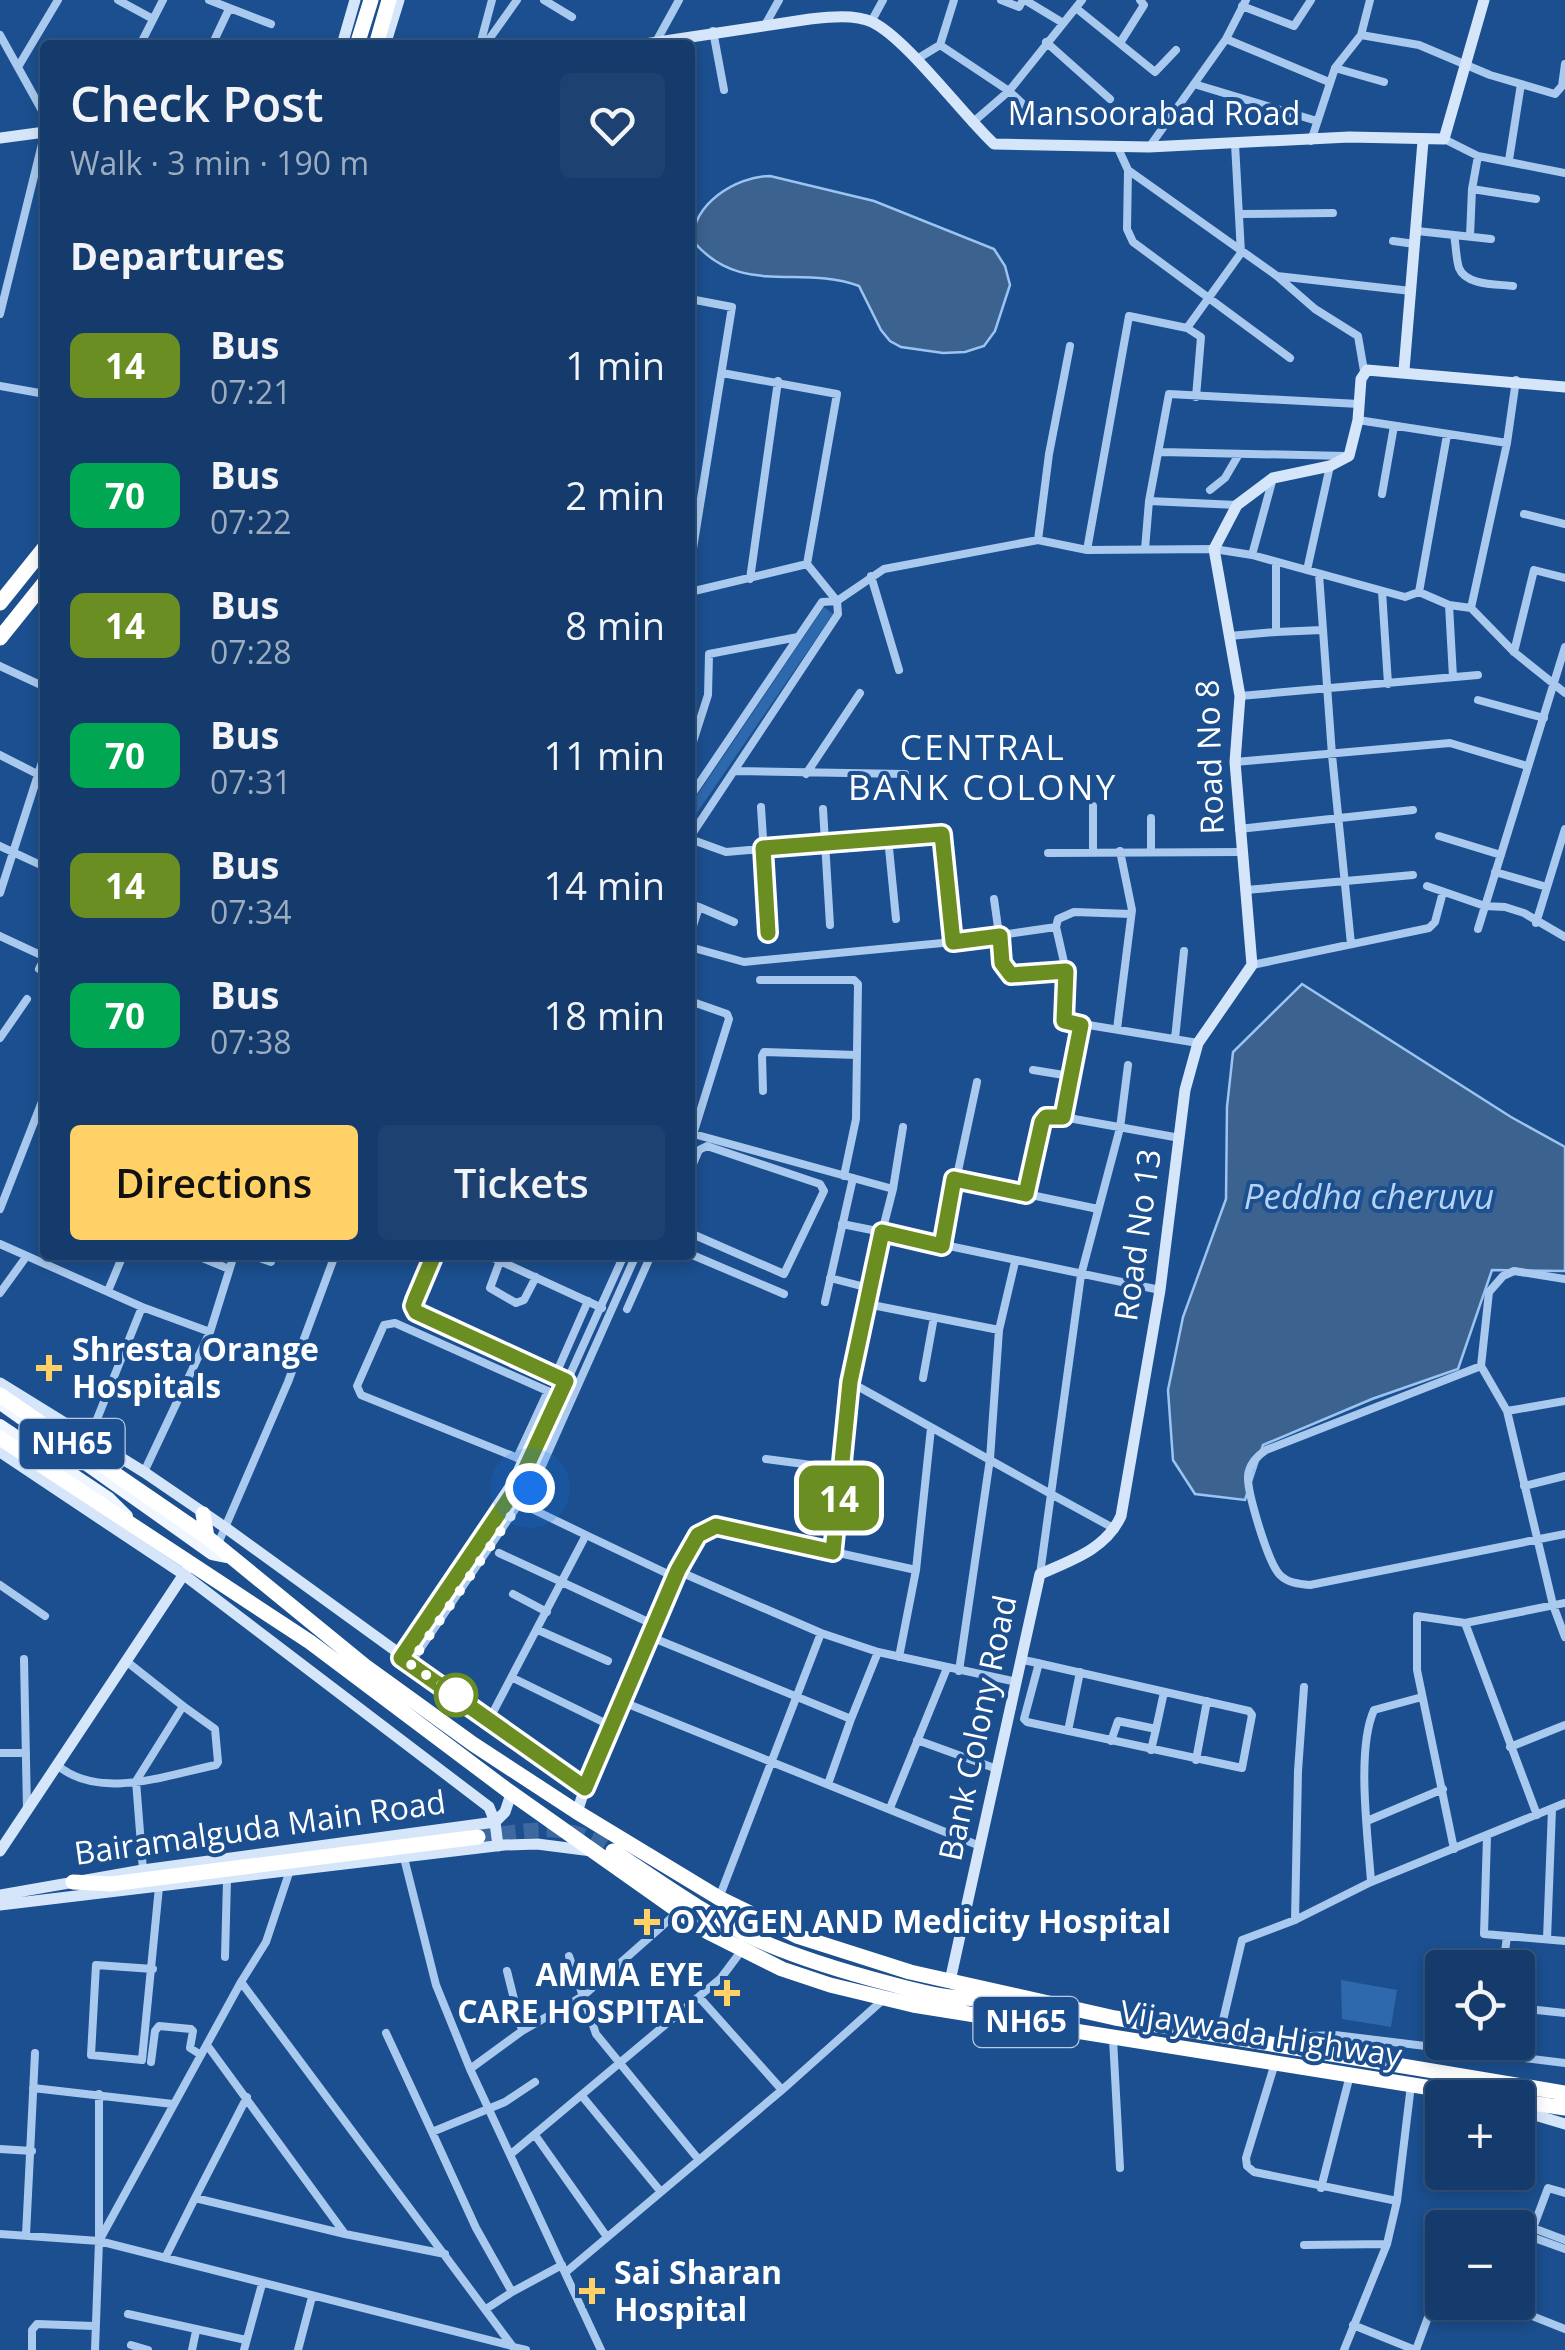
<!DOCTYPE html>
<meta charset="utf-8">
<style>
body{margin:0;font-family:"Open Sans",sans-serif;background:#1d4271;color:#f1f3f6;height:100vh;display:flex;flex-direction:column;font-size:38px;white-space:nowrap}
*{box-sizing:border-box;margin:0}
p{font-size:32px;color:#9dadc1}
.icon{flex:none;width:55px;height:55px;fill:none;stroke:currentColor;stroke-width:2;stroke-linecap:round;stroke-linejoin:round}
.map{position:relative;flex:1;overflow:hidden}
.sheet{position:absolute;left:40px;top:40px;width:655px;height:1220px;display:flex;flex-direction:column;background:#143b6b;border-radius:10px;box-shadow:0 5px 15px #0003,0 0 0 2px #33557e}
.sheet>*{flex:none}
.badge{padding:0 20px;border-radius:15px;font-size:35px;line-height:65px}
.controls{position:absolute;left:1425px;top:1950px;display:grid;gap:20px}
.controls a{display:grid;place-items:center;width:110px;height:110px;border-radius:10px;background:#143b6b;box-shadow:0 5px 15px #0003,0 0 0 2px #33557e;font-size:50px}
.you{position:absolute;width:50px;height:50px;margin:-25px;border:8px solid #fff;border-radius:50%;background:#1a73e8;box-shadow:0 0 0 15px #1a73e833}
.map>.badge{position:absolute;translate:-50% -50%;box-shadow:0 0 0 5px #fff}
h2{padding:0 30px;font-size:38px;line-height:90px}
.round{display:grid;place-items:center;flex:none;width:105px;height:105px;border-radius:10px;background:#1d4271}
.overview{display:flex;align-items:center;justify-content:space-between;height:170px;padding:0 30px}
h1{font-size:48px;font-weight:600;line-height:75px}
.action{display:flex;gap:20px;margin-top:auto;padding:20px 30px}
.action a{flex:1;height:115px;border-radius:10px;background:#ffd166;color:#111;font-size:40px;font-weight:600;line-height:115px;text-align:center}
.action a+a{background:#1d4271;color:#f1f3f6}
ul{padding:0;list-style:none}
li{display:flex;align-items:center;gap:30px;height:130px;padding:0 30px}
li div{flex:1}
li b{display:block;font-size:38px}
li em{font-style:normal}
li .badge{min-width:110px;font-weight:700;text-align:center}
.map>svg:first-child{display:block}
</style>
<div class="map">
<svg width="1565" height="2350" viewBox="0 0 1565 2350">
<rect width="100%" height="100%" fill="#1b4f8f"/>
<path fill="#2e69ad" d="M824,607L833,614L690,823V806Z
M1341,1980L1397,1990L1391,2027L1342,2019Z"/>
<path fill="#3c6290" stroke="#9cc4f0" stroke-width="2.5" d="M770,176L874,201L994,249L1005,266L1010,285L995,331L984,346L965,352L943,353L901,347L890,341L881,330L859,286C800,264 741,298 693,241C691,205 736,176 770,176Z
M1302,984L1511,1117L1565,1147V1271L1492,1270L1458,1369L1372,1399L1263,1445L1245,1500L1195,1494L1173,1460L1168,1390L1183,1317L1226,1199L1227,1107L1233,1052Z"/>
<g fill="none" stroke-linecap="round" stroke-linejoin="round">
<path stroke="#3d69a0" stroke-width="15" stroke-dasharray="15 8" stroke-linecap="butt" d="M478,1837C530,1831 566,1819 613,1851"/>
<path stroke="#a9c9ee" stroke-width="8" d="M118,0L153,19
M209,0L271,24
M544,0L572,17
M1001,0L1019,7L1023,0
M1025,0L1063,23
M1242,6L1294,26L1311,0
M1076,8L1155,72L1176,50
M871,22L883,0
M765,25L779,0
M713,31L724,90
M0,35L45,116
M1361,35L1419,45L1490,75L1555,94L1562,86L1565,64
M1226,39L1329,82
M657,40L679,0
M1046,42L1110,99
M1120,43L1144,5L1140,0
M140,45L163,0
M212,45L229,9
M480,45L492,0
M485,45L517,0
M940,45L1009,91L1026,107
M917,59L940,45L954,0
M18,67L58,0
M1335,68L1384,82
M1194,84L1317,121
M972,123L1009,91L1082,0
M1444,139L1478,156L1565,173
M1311,141L1335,68L1361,35L1370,0
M1117,146L1128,170L1277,276L1315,309L1358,336L1364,371
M1150,146L1226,39L1246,0
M1509,160L1521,84
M1128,170L1127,229L1133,242L1290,358
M1472,189L1536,199
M1241,214L1333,213
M1417,231L1491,239
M1454,235C1456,245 1456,259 1459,268C1466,286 1498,284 1513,286
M1470,236L1472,189L1478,156
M1393,241L1415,244
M1277,276L1411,291
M690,299L732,307L690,567
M0,314L43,140
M1187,328L1241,253L1235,144
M0,386L45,394
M1358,420L1507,443
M1161,452L1346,456
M1210,490L1225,478L1239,454
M1382,494L1394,426
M1149,501L1237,505
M1524,514L1565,524
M1038,540L1049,454L1070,346
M1145,549L1149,501L1169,394L1359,404
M1087,550L1129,316L1187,328L1201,337L1196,397
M1252,555L1273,478
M1276,562V632L1322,630
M1307,570L1330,466
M1319,574L1332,755L1351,944
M871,576L899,670
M750,579L778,381
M1382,591L1388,684
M690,592L807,564L837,394L722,373
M1419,592L1447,435
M1449,605L1453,677
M1471,608L1507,443L1516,380
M1229,636L1276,632
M1514,652L1534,570L1565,578
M0,666L45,687
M1240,696L1478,675
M1478,700L1544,718
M690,751L708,695L709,654L798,637
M0,755L45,778
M1235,762L1450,743L1527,766
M736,771L905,774
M806,774L860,693
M690,797L822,602L837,601L884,569L1038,540L1087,550L1214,549L1252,555L1405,597L1419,592L1449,605L1471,608L1514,652L1565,693
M1093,806V851
M761,807L769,933
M823,809L830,925
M1239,829L1413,810
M1439,836L1501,855
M690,837L838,614L837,601L807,564
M888,838L896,919
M690,839L726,852L942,834L953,942
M0,846L45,867
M1151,852V818
M1048,853L1242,852
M1495,872L1547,887
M1427,886L1485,906L1505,907L1524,913L1565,937
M1246,890L1413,875
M0,893L45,753
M994,899L1004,970L1019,975L1066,971
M690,904L699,907L690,935
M699,907L734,922
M1131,914L1074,912L1058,919L1056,927L1066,971L1064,1021L1198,1043
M1536,923L1565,829
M1478,929L1565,647
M0,936L45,957
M690,947L744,962L953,942L1056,927
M45,957L39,969L45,972
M1252,965L1429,928L1435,922L1443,892
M760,980H854L858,984L856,1119L844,1176
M690,1001L727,1014L729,1019L690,1144
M1117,1029L1132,910L1120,851
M0,1038L27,999
M1175,1039L1184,951
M1033,1070L1070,1076
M763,1091L762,1056L764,1052L857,1055
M1063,1117L1180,1138
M690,1133L893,1189L882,1232L842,1224
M690,1171L699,1150L707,1146L820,1184L824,1191L784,1274L690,1233
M954,1179L1098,1209
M893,1189L903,1127
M1027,1193L1042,1122L1046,1117H1063L1081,1025
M0,1209L45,1094
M0,1244L142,1307L210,1332
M942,1246L977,1082
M690,1254L784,1294
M195,1255L229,1269
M251,1255L271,1262
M434,1255L415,1300L413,1306L416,1312L566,1381
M487,1255L602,1308
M500,1261L490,1288L516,1303L524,1300L536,1277
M830,1278L869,1288
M1565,1279L1514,1271L1503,1276L1489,1292L1481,1366L1507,1411L1553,1605L1565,1637
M108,1291L123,1255
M0,1293L26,1257
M825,1302L853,1178
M867,1304L999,1330
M627,1309L651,1255
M1481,1366L1266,1450C1257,1456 1249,1464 1248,1476C1247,1492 1268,1563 1280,1575C1288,1583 1299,1584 1310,1585L1565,1534
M555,1376L588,1301
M923,1378L934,1317
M1507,1411L1565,1401
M89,1439L142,1307
M517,1458L548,1391
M766,1459L842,1469
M530,1463L361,1395L357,1386L384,1325L395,1323L570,1401
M144,1472L210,1332L234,1255
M1524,1486L1565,1476
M530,1508L586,1535
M1115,1529L1051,1494L1081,1275L1120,1128L1128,1065
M217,1546L288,1382L335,1255
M833,1552L850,1382
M499,1553L646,1621
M678,1571L821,1633L878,1652L1017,1682
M1040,1574L1051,1494L850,1382L882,1232L1160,1290
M0,1585L45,1616
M513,1594L547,1612
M538,1630L608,1661
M651,1637L851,1719L828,1784
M899,1657L916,1570L931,1428
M401,1658L530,1463L624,1255
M24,1659L27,1810
M1023,1660L1033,1662L1249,1711L1252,1715L1242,1768L1027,1722L1024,1719L1039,1663
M126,1661L183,1706L136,1781L143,1870
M410,1664L537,1477L636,1255
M959,1671L990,1459L999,1330L1015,1262
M513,1678L605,1723
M623,1702L980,1846
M490,1718L586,1535L666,1573
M851,1719L878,1652
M1156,1729L1164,1692
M1068,1731L1080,1672
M917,1740L997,1769
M1111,1741L1118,1721L1156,1729L1151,1750
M1510,1747L1565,1725
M0,1753H26
M1196,1760L1207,1701
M57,1765C100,1801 166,1775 216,1765L218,1762L215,1729L183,1706
M585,1788L678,1571L698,1535L716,1526L916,1570
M890,1808L947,1668
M1537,1815L1465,1623L1565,1603
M1367,1821L1443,1789
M1487,1836L1484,1934L1565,1941
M1454,1849L1417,1670V1616L1465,1623
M404,1858L436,1985L470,2069L601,2350
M289,1873L266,1942L241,1982L513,2347L526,2350
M1371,1882C1368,1836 1356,1750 1374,1710L1422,1697
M719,1898L821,1633
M1295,1920L1298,1771L1304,1687
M1547,1939L1552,1809
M569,1956L596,2034L699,2160
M225,1957L227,1880
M1503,1968L1507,1936
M153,1969L96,1965L91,2055L142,2060L159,1887
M507,1971L522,2031
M699,1997L782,2090
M1518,2008L1565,2013
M386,2033L432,2132L505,2102L535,2082
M1220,2033L1242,1940L1295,1920L1371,1882L1565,1803
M1113,2039L1120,2168
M207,2045L345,2234L445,2254
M1299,2047L1310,2036L1335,2035L1565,2063
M151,2062L155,2031L159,2026L191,2029L193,2031L190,2048L201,2055
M1275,2063L1246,2158L1247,2166L1254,2172L1397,2201
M470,2069L522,2031L583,1996L678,1912
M33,2088L173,2104
M99,2094V2236
M582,2096L661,2192
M247,2097L195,2198L345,2234
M432,2132L476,2228L512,2292L562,2265
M535,2135L607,2237
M0,2149L32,2151
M511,2154L721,1978L742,1950
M1321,2188L1350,2075
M1460,2228L1470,2216L1507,2228
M1533,2228L1565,2240
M1518,2232L1565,2249
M0,2234L99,2241L512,2346
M26,2235L35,2053
M1530,2236L1548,2188L1565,2193
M1304,2245L1387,2244
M165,2258L195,2198
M566,2272L782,2090L885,1998
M1497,2302L1565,2329
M486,2309L512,2292
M128,2314L246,2340
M1353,2325L1415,2350
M131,2345L148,2350
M32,2350V2330L37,2324L94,2326
M95,2350L99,2241L241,1982
M192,2350L196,2331
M244,2350L262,2284
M298,2350L312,2297
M1344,2350L1387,2244L1397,2201L1411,2085
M1416,2350L1442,2279"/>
<path stroke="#d6e6fa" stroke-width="11" d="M342,45L355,0
M385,45L399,0
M638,45L810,19C828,17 855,14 872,22C906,38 962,114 994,144L1149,147L1349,137L1444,139L1484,0
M0,138L45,132
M1404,370L1423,141
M0,1383L144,1472L226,1528L585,1788L577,1812
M0,1452L183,1574L489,1807L495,1822L498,1846
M0,1851L186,1571
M0,1895L143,1870L495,1822L505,1812L511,1794
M0,1905L504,1845L537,1844L592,1851
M950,1981L1040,1574C1072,1560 1106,1549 1121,1516L1160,1290L1185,1090L1198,1043L1252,965L1235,762L1240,696L1214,549L1237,505L1273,478L1330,466L1349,456L1358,420L1361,379L1367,370L1565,387
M1518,2110L1565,2124"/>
<path stroke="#f0f6ff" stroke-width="12" d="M0,1404L212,1554L227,1557
M0,1425L109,1498L127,1516"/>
<path stroke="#fff" stroke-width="15" d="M357,45L371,0
M376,45L389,0
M0,603L45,547
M0,638L45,582
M0,1395L207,1537L365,1666L473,1744L577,1812L719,1898L797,1936L910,1972L1115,2018L1565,2093
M0,1438L310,1642L507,1790L708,1932L782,1969L830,1985L913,2005L1494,2098
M203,1514L207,1537
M613,1851C660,1882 707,1916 758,1940C801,1959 845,1972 891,1984C928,1994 967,2004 1005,1995
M73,1882L111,1884L478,1837
M1518,2101L1565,2108"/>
</g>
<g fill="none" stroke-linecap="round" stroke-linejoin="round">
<defs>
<path id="line" d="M434,1255L415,1300L413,1306L416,1312L566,1381L518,1485L401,1658L585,1788L678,1570L698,1535L716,1526L833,1552L850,1382L882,1232L942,1246L954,1179L1026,1194L1042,1122L1046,1117H1063L1081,1025L1064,1021L1066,971L1011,975L1002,963L1000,936L953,942L942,834L763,848L768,933"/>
</defs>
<use href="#line" stroke="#fff" stroke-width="22"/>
<use href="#line" stroke="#6b8e23" stroke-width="15"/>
<path stroke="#fff" stroke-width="10" stroke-dasharray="0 18" d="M456,1695L410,1664L530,1488"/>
</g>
<g fill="#ffd166" stroke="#1b4f8f" stroke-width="4">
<path d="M44 1353h10v10h10v10h-10v10h-10v-10h-10v-10h10z"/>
<path d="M642 1907h10v10h10v10h-10v10h-10v-10h-10v-10h10z"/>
<path d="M722 1978h10v10h10v10h-10v10h-10v-10h-10v-10h10z"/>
<path d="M587 2276h10v10h10v10h-10v10h-10v-10h-10v-10h10z"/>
</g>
<circle fill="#fff" stroke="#6b8e23" stroke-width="5" cx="456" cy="1695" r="20"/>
<g text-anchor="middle" stroke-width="8" stroke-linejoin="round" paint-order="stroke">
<g fill="#1b4f8f" stroke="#bbcadd" stroke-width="2.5">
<rect x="19.5" y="1419" width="105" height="50" rx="8"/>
<rect x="973.5" y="1997" width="105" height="50" rx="8"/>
</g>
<g font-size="30" font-weight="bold" fill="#fff">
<text x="72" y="1454">NH65</text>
<text x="1026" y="2032">NH65</text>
</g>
<g font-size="32" fill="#fff" stroke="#1b4f8f">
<text x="1154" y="125">Mansoorabad Road</text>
<text transform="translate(1210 757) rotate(-92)" y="11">Road No 8</text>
<text transform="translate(1138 1235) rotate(-82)" y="11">Road No 13</text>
<text transform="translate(978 1728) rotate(-78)" y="11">Bank Colony Road</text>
<text transform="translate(260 1828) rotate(-8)" y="11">Bairamalguda Main Road</text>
<text transform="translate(1261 2034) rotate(9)" y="11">Vijaywada Highway</text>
</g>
<g font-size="32" font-weight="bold" fill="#fff" stroke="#1b4f8f" text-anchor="start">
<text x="72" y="1361">Shresta Orange<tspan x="72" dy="37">Hospitals</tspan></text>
<text x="670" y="1933">OXYGEN AND Medicity Hospital</text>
<text x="704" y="1986" text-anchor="end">AMMA EYE<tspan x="704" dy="37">CARE HOSPITAL</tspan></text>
<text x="614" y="2284">Sai Sharan<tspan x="614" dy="37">Hospital</tspan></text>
</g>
<g font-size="35" letter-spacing="2.5" fill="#fff" stroke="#1b4f8f">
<text x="983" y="760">CENTRAL<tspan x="983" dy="40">BANK COLONY</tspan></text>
</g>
<g font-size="35" font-style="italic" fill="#b5d3f5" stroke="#1b4f8f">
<text x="1369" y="1209">Peddha cheruvu</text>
</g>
</g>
</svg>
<div class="controls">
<a><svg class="icon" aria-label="locate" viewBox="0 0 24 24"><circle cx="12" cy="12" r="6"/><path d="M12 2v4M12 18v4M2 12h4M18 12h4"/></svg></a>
<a>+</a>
<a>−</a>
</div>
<div class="you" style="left:530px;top:1488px"></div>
<b class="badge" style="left:839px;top:1498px;background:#6b8e23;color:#fff">14</b>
<section class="sheet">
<div class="overview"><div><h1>Check Post</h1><p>Walk · 3 min · 190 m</p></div><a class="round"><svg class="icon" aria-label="heart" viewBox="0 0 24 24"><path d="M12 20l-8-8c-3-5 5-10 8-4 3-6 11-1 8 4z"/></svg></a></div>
<h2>Departures</h2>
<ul>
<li><span class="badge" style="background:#6b8e23;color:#fff">14</span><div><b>Bus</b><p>07:21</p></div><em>1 min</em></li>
<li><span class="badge" style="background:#00a651;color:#fff">70</span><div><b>Bus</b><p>07:22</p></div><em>2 min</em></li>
<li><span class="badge" style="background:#6b8e23;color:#fff">14</span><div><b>Bus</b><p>07:28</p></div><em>8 min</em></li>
<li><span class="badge" style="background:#00a651;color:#fff">70</span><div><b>Bus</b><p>07:31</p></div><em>11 min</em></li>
<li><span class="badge" style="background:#6b8e23;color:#fff">14</span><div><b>Bus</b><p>07:34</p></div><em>14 min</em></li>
<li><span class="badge" style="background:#00a651;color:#fff">70</span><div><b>Bus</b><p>07:38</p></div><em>18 min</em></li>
</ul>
<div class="action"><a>Directions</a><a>Tickets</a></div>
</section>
</div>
